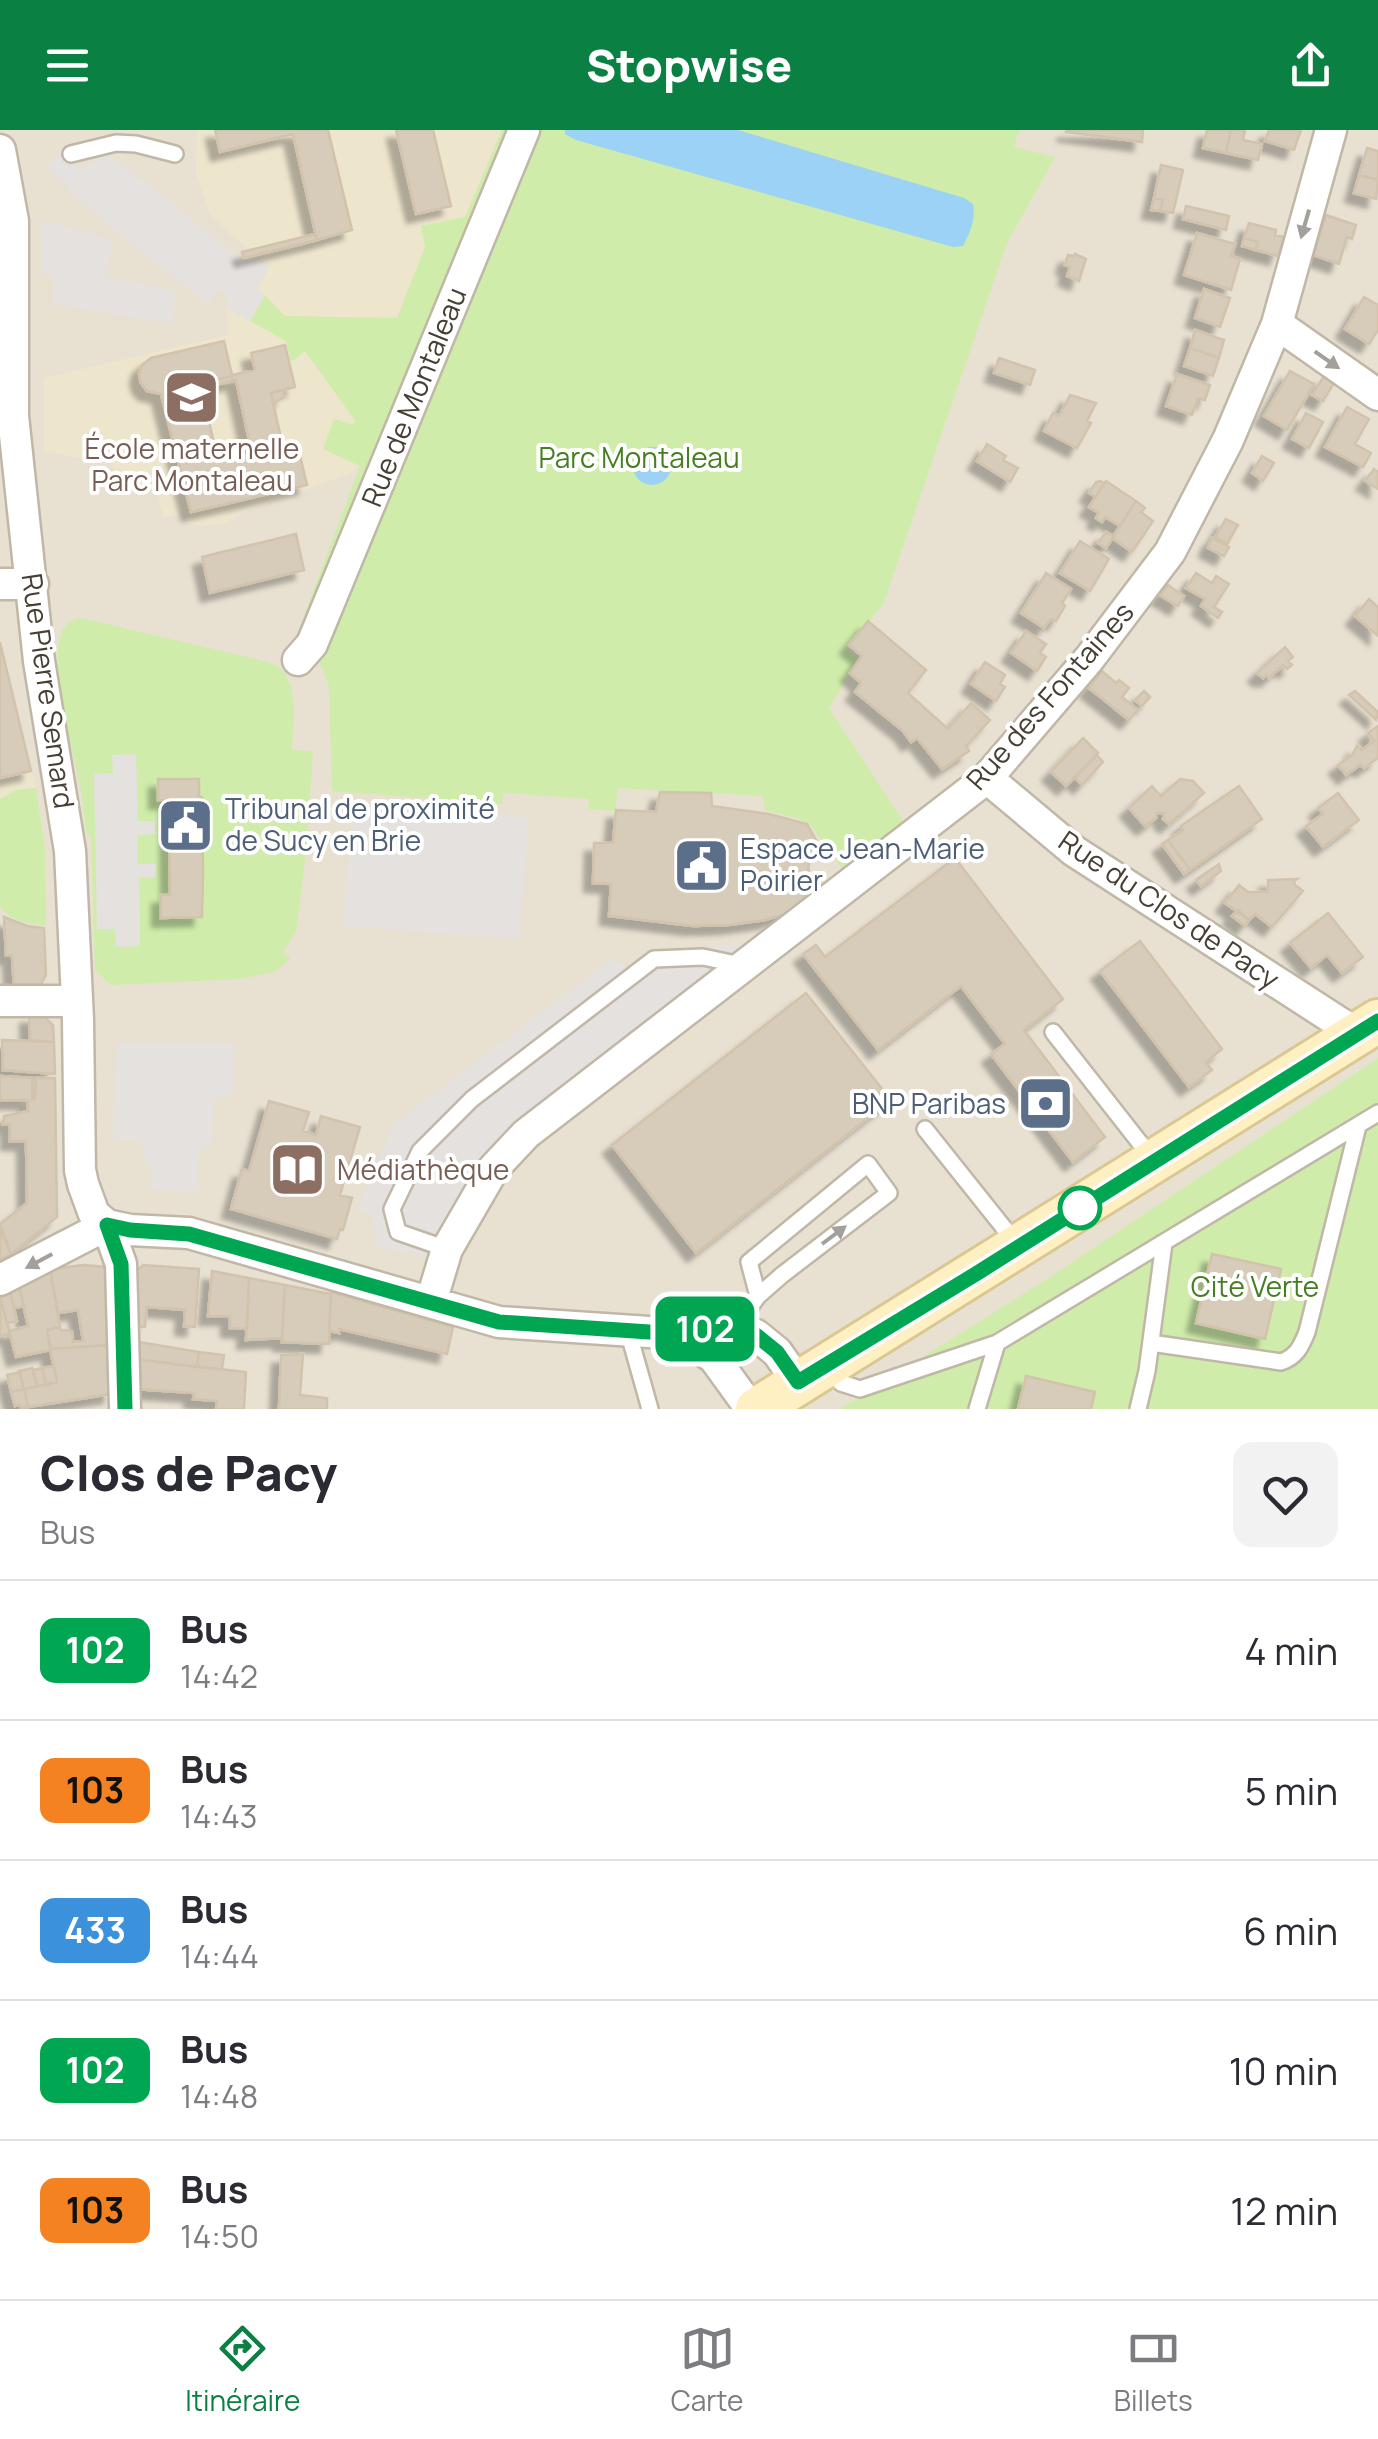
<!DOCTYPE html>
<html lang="fr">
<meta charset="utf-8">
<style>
body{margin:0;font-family:Manrope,sans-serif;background:#f2f2f3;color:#2b2b33;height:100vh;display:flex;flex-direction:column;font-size:38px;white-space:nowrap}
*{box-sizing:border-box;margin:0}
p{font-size:32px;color:#7c7c81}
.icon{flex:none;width:55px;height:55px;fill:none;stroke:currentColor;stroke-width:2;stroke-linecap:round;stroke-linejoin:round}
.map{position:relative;height:1279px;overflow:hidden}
.details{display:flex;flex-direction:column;background:#fff;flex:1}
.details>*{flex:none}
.badge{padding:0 20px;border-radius:15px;font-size:35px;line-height:65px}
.map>.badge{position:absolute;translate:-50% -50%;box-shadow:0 0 0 5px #fff}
.round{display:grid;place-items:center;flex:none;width:105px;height:105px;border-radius:20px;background:#f2f2f3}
.head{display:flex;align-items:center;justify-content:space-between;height:170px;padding:0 40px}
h1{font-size:48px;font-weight:800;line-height:75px}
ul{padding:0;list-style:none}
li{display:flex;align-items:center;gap:30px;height:140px;padding:0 40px;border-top:2px solid #e1e1e2}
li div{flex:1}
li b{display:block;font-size:38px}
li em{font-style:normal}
li .badge{min-width:110px;font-weight:700;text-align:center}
header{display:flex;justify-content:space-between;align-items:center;height:130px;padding:0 40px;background:#0b8043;color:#fff;font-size:45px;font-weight:800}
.tab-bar{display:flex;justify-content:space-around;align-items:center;height:140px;border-top:2px solid #e1e1e2;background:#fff;font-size:28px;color:#7c7c81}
.tab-bar a{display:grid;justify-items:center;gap:5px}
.tab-bar .active{color:#0b8043}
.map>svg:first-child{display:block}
</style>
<header><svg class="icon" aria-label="menu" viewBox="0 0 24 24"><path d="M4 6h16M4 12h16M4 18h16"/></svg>Stopwise<svg class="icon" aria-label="share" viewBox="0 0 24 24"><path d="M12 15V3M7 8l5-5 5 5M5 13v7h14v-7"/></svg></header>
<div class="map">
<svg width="1378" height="1279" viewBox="0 0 1378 1279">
<defs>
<filter id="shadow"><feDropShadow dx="-9" dy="9" stdDeviation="2.5" flood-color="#0004"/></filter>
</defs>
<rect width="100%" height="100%" fill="#f4efe5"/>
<path fill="#e8e1d2" d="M0,0H1378V1279H0Z"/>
<path fill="#eee5cd" d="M197,0H502L465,88L425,117L397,188L285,186L258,159L270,135L232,106L209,82L196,42Z
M227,179L305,220L356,292L351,294L360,336L351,343L249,380L226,393L200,396L185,392V383L163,388L157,361L145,362L132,359L123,353L115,343L110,329L94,331L44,321V248L228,205Z
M0,505L36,658L16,660L0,669Z"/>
<path fill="#cfecaa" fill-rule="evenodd" d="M502,0H1019L1014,17L1055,27L1007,113L883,475L846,517L858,529L829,578L905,694L843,740L811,696L800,689L765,680L763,666L618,658L615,681L588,679L589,669L503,663L502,674L332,661L329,556L320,533L296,507L360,336L323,319L334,289L351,294L356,292L305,221L291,232L286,211L250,191L265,165L285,186L397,188L425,117L421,96L465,87Z
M81,488L260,530C267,532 277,534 282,540C299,560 293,596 292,620L313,621L307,714L296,802L283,822L290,828L277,841L240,849L111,855L95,840L91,706L87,705C84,684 82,663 77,642C71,610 43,520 67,494C71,490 75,489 81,488ZM113,643L138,691H154L137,705L138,735L155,734L139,748L140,816L115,799H98L94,644ZM159,649H199V667L202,668L204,766L161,788V766L170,765L169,670H158Z
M36,658L45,720L46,795C30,794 11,791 0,777V669L16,660Z
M1378,928V1279H840L1044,1151Z"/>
<path fill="#e4e1de" d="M59,22L80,40L107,24L181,80L238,129H251L270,135L258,159L265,165L250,191L227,179V165L218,160L209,175L139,120L67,59L68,56L48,37Z
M42,90L113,110L104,146L175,161L172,194L53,174V145L41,144Z
M136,624L138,691H155V704L137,705L138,734H156V747L139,748L140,816L116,817L115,799H97L94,644L113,643L112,625Z
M353,674L529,688L519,809L343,796Z
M751,813L480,1036L423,1127L378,1117L372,1086L358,1079L393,995L611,829L629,838L652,823Z
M117,914H234L233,966L214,967L212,1013L198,1022L197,1062L150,1059L151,1040L145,1030L142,1015L135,1010H113Z"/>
<path fill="#9bd2f6" d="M565,0H738L964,68L973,74C976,89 970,103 963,116L953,117L576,10L565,4Z
M633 336a19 19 0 1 1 38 0a19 19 0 1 1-38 0Z"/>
<path fill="#d7cbb9" stroke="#d2c3ac" stroke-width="2.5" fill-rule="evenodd" filter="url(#shadow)" d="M215,0H328L352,100L317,110L293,4L220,22Z
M396,0H433L451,76L416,84Z
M1067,0H1143L1142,12L1066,2Z
M1207,0H1231L1226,23L1203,18Z
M1231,0H1245L1243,10L1262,14L1258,30L1226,23Z
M1269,0H1301L1294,20L1265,11Z
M1367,18L1378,21V50L1359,45Z
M1161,35L1183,40L1173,83L1160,81L1163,70L1154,68Z
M1359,45L1378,50L1376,69L1354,63Z
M1154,68L1163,70L1160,81L1151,80Z
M1186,76L1229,86L1226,100L1183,89Z
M1326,85L1356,95L1352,109L1347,107L1339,134L1313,125Z
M1249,93L1276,100L1275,105L1284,107L1278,126L1255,120L1258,112L1244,108Z
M1197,103L1235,114L1231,126L1240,129L1231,160L1184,145Z
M315,104L317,110L244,128L242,122Z
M1244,108L1258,112L1255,120L1242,116Z
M1075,124L1086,129L1079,151L1067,146L1070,137L1065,135L1068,125L1074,126Z
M1204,159L1230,168L1220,197L1195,188Z
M1364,167L1378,175V200L1369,214L1345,199Z
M1195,200L1224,210L1219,228L1190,218Z
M224,211L232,245L255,240L251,223L285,215L295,257L271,263L283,317L297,313L307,355L191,382L161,264L147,261L141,253L139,244L142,235L151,228ZM232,246L233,251L236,250L252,324L231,329L229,322L217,325L200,254Z
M1190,218L1219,228L1213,246L1184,236Z
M999,228L1035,240L1030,255L994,243Z
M1290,241L1314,254L1287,300L1264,286Z
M1177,244L1210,255L1205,270L1198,268L1192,285L1166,276Z
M232,246L233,251L201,258L200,254Z
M1324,246L1334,253L1323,271L1312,265Z
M283,260L284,267L273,274L271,263Z
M1070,265L1096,273L1087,291L1091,293L1077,318L1044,301L1053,283L1059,286Z
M1347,277L1369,289L1355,314L1371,323L1363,337L1325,317Z
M1306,283L1323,292L1309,318L1292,309Z
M987,314L1006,326L1003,330L1018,338L1010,352L977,331Z
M1262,326L1274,333L1263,351L1252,343Z
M1374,339L1378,342V359L1365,351Z
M1100,351L1104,353L1096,367L1089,363L1096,352Z
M1106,351L1136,371L1120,396L1105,387L1102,392L1096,388L1099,383L1089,377Z
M1136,371L1145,378L1141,382L1153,391L1132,422L1112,408Z
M1226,389L1238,395L1227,414L1215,407Z
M1106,402L1114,406L1106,418L1098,413Z
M296,404L304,440L210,463L202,427Z
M1212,408L1229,417L1224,426L1208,418Z
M1080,411L1109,429L1090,461L1060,443Z
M1046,443L1071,459L1062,473L1065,476L1056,491L1051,489L1044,498L1021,483Z
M1196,443L1212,453L1216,446L1229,454L1214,477L1222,482L1218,488L1201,476L1205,469L1186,458Z
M1168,455L1184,466L1178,476L1160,465Z
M1369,469L1378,477V506L1355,486Z
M868,491L926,540L908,563L948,599L971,573L990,590L966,616L969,621L942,639L917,608L911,612L903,601L855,562L861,553L850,543L862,526L849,515Z
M1026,501L1046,514L1040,523L1046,527L1037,541L1011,523Z
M0,512L31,641L0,648Z
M1285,517L1293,527L1288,531L1292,535L1287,539L1283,535L1269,548L1266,545L1263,548L1257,543Z
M985,532L1005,545L1000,554L1005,557L996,571L971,554Z
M1102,541L1116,553L1119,550L1129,558L1122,567L1138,580L1129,590L1089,558Z
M1144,561L1150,567L1142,576L1135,570Z
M1355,561L1378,582L1376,590L1349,565Z
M1378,596V628L1364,638L1360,635L1346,645L1338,635L1352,625L1357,616L1362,620L1374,611L1368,603Z
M1083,608L1098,623L1066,656L1051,642Z
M1097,625L1103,632L1082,655L1075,648Z
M158,649H199V667H202L203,741L202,787L161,788V765H170L169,670H158Z
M1180,649L1193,651L1204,663L1169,694L1163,689L1164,683H1157L1156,688L1145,696L1129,678L1152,656L1161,666Z
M1239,656L1262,689L1190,740L1168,710L1183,700L1181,696Z
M660,662L711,663L712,676L769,684L807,694L821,719L809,728L808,762L792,782L765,790L728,795L693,796L609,786L611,754L593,753L594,713H613L616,680L656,682Z
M1338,663L1359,690L1323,717L1306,696L1323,684L1318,678Z
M1168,710L1190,740L1184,744L1162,714Z
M955,728L1063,869L1024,900L1105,1007L1073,1032L991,924L1005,914L961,856L878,920L803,824L816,815L825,827Z
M1219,734L1221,741L1201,756L1196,750Z
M1297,749L1294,751L1295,755L1303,761L1272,797L1255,784L1249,790L1225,773L1239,755L1248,762H1268V750Z
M1238,780L1249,790L1245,796L1232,786Z
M1328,783L1363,827L1342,843L1327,825L1311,838L1290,813Z
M4,787L27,796L44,798L46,845L38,860L14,859L12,825H6Z
M1140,811L1222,919L1206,932L1212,940L1189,957L1100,841Z
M806,863L891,970L696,1123L612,1015Z
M29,885H42L53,895L54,912L30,910Z
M2,910L54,912L55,944L3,940Z
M0,946L32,948V969H35L36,948H55L57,1087L11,1124L0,1094L27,1073L26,1011H10V994H3L4,986L28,981V970H0Z
M269,971L309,982L303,1001L316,1005L321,986L360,997L340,1065L352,1068L343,1100L340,1099L337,1109L231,1079L242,1039L249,1041Z
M0,1099L11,1124L0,1130Z
M1212,1124L1281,1139L1265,1209L1196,1193Z
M83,1135L107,1137L110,1215L50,1219L47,1200L60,1197L61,1200H67L72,1202L73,1212L83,1211L78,1180L58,1183L50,1139Z
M143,1135L199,1139L195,1197L184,1196L185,1180L147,1177L145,1197H133L134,1143Z
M50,1139L60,1197L47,1200L51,1220L16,1227L9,1201L28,1196L19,1156Z
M212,1141L249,1148L247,1199L230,1198V1186H208Z
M249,1148L285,1155L282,1208L246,1210Z
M285,1155L331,1164L329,1214L282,1212Z
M19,1156L24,1176L14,1178L10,1161Z
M10,1161L17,1191L7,1193L0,1167Z
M331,1162L453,1197L447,1224L339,1199V1203L329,1201Z
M0,1167L10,1204L0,1206Z
M133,1211L199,1222L197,1237L134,1229Z
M110,1215L112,1264L28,1277L24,1259L57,1252L50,1219Z
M199,1222L224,1225L222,1239L197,1237Z
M303,1224L300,1265L327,1268V1279H279L281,1225Z
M134,1229L246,1242L244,1279H216L217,1271L193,1269L194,1263L135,1259Z
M54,1236L57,1252L46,1255L42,1238Z
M32,1238L37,1256L24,1259L19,1241Z
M42,1238L46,1255L37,1256L33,1240Z
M20,1242L24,1259L11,1262L7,1245Z
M1026,1246L1095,1262L1091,1279H1018Z
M24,1259L28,1277L21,1278L19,1275L15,1276L11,1262Z"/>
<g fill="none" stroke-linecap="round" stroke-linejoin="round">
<defs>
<path id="lane" d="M71,24L116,13L136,14L175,24
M1053,902L1151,1027
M925,999L1016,1113
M447,1119L398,1102L392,1079L420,1021L472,969L654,829L703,827L741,835
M628,1201L650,1279
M732,1202L758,1166L782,1145L889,1063L868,1034L749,1132L758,1166
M1151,1213L1281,1232C1296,1227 1301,1217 1307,1202L1358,996
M828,1235L841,1253L860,1259L997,1213L1378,983
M977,1279L997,1213
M1138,1279L1147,1241L1164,1113"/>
<path id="street" d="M0,20L13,91V286L39,531L70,721L78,890L80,1040L83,1054L94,1084L107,1095L130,1100L189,1103L499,1192L679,1204L711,1198L734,1200L756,1205L777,1222L798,1252
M1277,194L1378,265
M0,454H33
M298,530L312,514L524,0
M987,648L1074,721L1357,904
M0,871H76
M107,1095L121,1134L125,1279
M0,1150L107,1095
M431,1172L447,1119L494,1038L526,1004L987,648L1089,529L1170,422L1228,310L1277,194L1331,0
M679,1204L714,1228L751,1279"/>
<path id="secondary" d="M757,1279L1378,891"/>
</defs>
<use href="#lane" stroke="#c0b7a7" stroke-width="20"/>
<use href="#street" stroke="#c0b7a7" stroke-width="35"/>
<use href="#secondary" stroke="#dbc792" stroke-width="48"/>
<use href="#lane" stroke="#fff" stroke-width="15"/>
<use href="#street" stroke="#fff" stroke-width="30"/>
<use href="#secondary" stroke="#fff0c4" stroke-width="42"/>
</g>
<defs><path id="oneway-solid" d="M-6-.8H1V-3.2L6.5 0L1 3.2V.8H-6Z" transform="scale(2.5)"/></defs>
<g fill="#a39f9a">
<use href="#oneway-solid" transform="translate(1305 94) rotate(106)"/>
<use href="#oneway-solid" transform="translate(1327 230) rotate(35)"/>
<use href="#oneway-solid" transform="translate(834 1105) rotate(-37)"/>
<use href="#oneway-solid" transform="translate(39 1131) rotate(152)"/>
</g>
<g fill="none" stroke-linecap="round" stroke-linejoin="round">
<defs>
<path id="line" d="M125,1279L121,1134L107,1095L130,1100L189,1104L499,1192L679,1204L711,1198L734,1200L756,1205L777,1222L798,1252L979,1142L1378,891"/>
</defs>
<use href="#line" stroke="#fff" stroke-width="22"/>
<use href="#line" stroke="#00a651" stroke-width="15"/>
</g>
<defs>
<symbol id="school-square" viewBox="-11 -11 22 22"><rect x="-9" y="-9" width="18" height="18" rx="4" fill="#8d6e63" stroke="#fff"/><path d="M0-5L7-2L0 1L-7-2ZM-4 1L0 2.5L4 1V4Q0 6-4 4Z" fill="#fff"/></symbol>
<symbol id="civic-square" viewBox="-11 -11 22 22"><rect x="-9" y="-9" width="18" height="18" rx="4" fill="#5c6f8a" stroke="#fff"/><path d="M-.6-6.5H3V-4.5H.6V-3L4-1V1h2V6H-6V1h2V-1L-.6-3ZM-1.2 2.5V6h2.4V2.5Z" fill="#fff"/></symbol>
<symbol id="bank-square" viewBox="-11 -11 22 22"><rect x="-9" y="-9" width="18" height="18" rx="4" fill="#5c6f8a" stroke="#fff"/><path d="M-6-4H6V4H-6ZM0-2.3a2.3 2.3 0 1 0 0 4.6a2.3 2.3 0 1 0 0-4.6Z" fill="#fff"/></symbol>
<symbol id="library-square" viewBox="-11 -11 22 22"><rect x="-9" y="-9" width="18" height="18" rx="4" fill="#8d6e63" stroke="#fff"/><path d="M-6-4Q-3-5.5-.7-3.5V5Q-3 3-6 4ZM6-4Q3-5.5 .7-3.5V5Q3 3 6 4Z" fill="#fff"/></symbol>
</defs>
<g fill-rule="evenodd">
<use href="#school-square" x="160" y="236" width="63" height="63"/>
<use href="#civic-square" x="154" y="664" width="63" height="63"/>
<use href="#civic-square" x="670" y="704" width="63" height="63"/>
<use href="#bank-square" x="1014" y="942" width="63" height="63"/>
<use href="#library-square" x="266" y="1008" width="63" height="63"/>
</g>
<circle fill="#fff" stroke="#00a651" stroke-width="5" cx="1080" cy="1078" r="20"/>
<g text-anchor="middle" stroke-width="8" stroke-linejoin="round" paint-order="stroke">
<g font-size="28" fill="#473f34" stroke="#fff">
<text transform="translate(414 267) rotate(-68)" y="10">Rue de Montaleau</text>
<text transform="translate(48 561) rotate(82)" y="10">Rue Pierre Semard</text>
<text transform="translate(1050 566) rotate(-49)" y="10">Rue des Fontaines</text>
<text transform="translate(1169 780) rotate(34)" y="10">Rue du Clos de Pacy</text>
</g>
<g font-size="28" fill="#785e54" stroke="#fff">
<text x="192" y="329">École maternelle<tspan x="192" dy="32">Parc Montaleau</tspan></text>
<text x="337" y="1050" text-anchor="start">Médiathèque</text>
</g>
<g font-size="28" fill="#467e22" stroke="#fff">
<text x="639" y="338">Parc Montaleau</text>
<text x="1255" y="1167">Cité Verte</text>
</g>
<g font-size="28" fill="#4e5e75" stroke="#fff" text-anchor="start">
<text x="225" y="689">Tribunal de proximité<tspan x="225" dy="32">de Sucy en Brie</tspan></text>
<text x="740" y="729">Espace Jean-Marie<tspan x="740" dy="32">Poirier</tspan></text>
<text x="1006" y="984" text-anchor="end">BNP Paribas</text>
</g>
</g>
</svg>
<b class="badge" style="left:705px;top:1199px;background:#00a651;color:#fff">102</b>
</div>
<section class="details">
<div class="head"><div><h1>Clos de Pacy</h1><p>Bus</p></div><a class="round"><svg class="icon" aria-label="heart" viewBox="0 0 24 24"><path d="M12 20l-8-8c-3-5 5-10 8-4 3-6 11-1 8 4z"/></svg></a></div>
<ul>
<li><span class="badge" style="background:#00a651;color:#fff">102</span><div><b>Bus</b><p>14:42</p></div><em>4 min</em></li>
<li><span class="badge" style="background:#f58220;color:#111">103</span><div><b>Bus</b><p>14:43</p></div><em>5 min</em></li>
<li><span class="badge" style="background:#3c91dc;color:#fff">433</span><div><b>Bus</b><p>14:44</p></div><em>6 min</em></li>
<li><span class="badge" style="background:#00a651;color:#fff">102</span><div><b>Bus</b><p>14:48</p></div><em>10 min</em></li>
<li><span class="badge" style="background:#f58220;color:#111">103</span><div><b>Bus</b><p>14:50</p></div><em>12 min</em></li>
</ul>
</section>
<nav class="tab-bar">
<a class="active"><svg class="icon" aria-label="directions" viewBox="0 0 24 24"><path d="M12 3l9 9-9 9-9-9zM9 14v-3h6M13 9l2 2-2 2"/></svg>Itinéraire</a>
<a><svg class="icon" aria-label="map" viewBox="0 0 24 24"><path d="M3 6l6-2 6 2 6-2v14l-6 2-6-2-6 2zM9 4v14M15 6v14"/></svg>Carte</a>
<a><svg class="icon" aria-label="tickets" viewBox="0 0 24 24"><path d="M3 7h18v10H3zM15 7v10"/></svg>Billets</a>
</nav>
